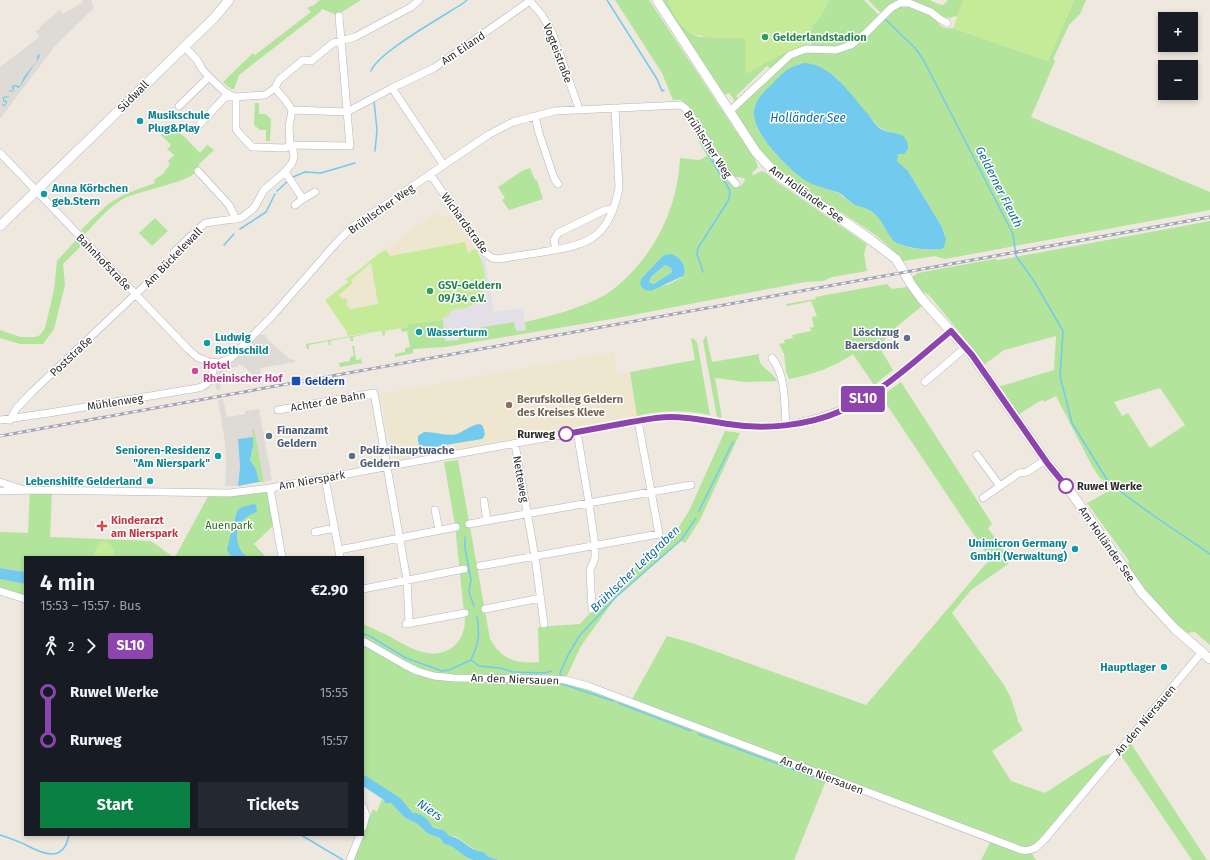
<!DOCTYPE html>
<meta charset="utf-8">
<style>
body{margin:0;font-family:"Fira Sans",sans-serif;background:#242831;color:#f1f3f6;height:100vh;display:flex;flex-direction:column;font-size:15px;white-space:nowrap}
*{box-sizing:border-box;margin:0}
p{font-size:13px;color:#9ea1a6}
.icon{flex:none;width:22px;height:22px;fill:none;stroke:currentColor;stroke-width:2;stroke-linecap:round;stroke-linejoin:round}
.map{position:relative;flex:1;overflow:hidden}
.panel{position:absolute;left:24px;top:556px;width:340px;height:280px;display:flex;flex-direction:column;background:#171b24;border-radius:0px;box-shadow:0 2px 6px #0003}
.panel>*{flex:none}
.badge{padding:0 8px;border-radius:3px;font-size:14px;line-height:26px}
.controls{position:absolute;left:1158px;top:12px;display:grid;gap:8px}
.controls a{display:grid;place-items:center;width:40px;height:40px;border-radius:0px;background:#171b24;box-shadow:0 2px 6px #0003;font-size:20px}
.map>.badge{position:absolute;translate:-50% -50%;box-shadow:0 0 0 2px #fff}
.legs{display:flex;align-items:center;gap:6px;height:44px;padding:0 16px;font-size:13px}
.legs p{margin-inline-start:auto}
.headline{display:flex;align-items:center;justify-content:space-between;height:68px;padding:0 16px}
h1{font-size:22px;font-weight:700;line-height:30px}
.action{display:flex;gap:8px;margin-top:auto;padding:8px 16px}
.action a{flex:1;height:46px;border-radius:0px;background:#0b8043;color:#fff;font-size:16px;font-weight:700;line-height:46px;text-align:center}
.action a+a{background:#242831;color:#f1f3f6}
ul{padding:0 16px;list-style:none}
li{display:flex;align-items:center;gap:14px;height:48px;font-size:15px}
li i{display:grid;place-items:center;width:6px;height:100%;margin:0 5px;background:currentColor}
li i::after{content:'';width:10px;height:10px;margin:-5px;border:3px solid;border-radius:50%;background:#171b24}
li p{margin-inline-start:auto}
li:first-child i{background:linear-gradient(#0000 50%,currentColor 0)}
li:last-child i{background:linear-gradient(currentColor 50%,#0000 0)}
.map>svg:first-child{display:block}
</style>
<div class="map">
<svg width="1210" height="860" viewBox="0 0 1210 860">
<rect width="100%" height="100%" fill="#eee8df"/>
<path fill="#e2dfe7" d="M480,256L485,260L494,312L523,308L526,330L445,341L442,318L447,317L452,310L470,306L475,304L484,293L485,284Z"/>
<path fill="#efe6cf" d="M439,211L444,218L451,213L475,248L468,253L465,242L390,256L386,250L399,241L398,239Z
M371,263L378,304L350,309L339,295L353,284L350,280Z
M614,352L618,374L630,372L637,416L393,461L380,394Z"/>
<path fill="#b2e49c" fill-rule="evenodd" d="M320,0H361L337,15L322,9L320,12L239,75L234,89H231L223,82L253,53L255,55L311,12L307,8L314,5Z
M615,0H649L756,161L758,167L752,173L753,175L762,171L766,173L777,182L867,244L864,254L867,271L832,277L823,281L805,282L617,318L445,347L413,349V353L395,357V354L405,352V348L410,347L407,331L402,332L401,328L385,331V335L383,336L382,331L408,327V324L443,320L445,341L459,340L458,331L514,322L516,331L526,330L525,322C551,316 579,309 603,296C612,291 621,283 629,275C660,244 678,202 680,158L699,160L707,156L695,134L698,132L725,177L734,187L741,186L745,180L744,178L736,177L730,174L684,102L681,100H673L662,73ZM677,257L684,266L681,278L667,285L643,289L647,274L654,266Z
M661,0H668C673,16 683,31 699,37L745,38L784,53L794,50L771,69L767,66L736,96L740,100L736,102L729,93L725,95Z
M828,0H864L880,16L851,42L838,47L813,46L811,44L807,34L812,30L810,27C819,20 825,11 828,0Z
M868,0H930L938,4L943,5L948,0H964L957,17L954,16L951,18L943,17L911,2L882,14Z
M1074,0H1086L1080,14L1069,25L1053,59L1055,61L1031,117L1210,192V210L945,259L935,256L903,261C893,251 883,240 871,232C840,210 805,193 776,167C759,152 748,132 736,114V109C751,94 781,59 800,52C811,49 836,54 845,49C858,41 890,7 903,5C911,4 924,10 931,15C940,21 937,30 953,28L1048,61ZM801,64L836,78L878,126C887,134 900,131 907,141L902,154L900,153L897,155V161L908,171L942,227L945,234L939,250C927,250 901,249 893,239C884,230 883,218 871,211C865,207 859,207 854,204C847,201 843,195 836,192C827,189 817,187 808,181C790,171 754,136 754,115C753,103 761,93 770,87C779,79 788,65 801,64Z
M255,103H259V114H265L271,119L270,141H266V130H260L254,125Z
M172,124L200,153L207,145L214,150L199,164C199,167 199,169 198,170C190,183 139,190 123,199C108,208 97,221 85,234L81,230L108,204L125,194L155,183L154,180L163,174L170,164L168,161L174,155L167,149L171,145L161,135Z
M530,168L535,180H537L543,199L509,210L502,200L505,198L498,187L522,171Z
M155,218L168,231L152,246L139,233Z
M1210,221V645L1195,632L1186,633L1161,611L1127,567L1129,561L1087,503L1111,490V488L1099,477L1092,466L1056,396L1044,402L1043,400C1033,404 1027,410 1018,415L998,387L1054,370L1056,336L1004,350L985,364L930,296L917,288L911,278L918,273L994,259L999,260ZM1160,388L1185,425L1150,448L1128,413L1122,416L1114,402Z
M76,240L81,246L63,264L65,285L54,329L43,344H20L0,338V330L20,337H36L40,335L45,328L54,290L57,261Z
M665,265L671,268L672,272L654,284L650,283L649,281L652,276Z
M887,284L892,289L907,287L922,306L895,328L896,330L878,345L893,370L874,385L853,354C834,367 812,375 789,379L786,372L784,354L779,344L785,343L784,340L793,338L792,335L811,331L810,328L814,327L812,317L817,316L811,301L787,306L786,304L816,299L815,297Z
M370,333L353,337V341H351L350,337L330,341L331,345H329L328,341L309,345V349H307L306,344Z
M706,335L712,362L759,354C757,368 772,370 777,381L746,382L715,378L722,418L717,417L703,341Z
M691,338L694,339L697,342L710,415C685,410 662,410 637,416L630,372L695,360Z
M352,346H354L356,360L361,359L362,363L340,367L339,363L350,361V357L354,356Z
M901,382L991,522L992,524L988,528L1009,559L1008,564L971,590L952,613L1004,685L1011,698L1018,721L1023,730L992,751L1011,781L1045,793L1102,756L1110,754V757L1030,850L1036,860H981L994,835L827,778L794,860H499L489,857L483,852H478L455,836H449L438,828L432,827L413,813L410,809L389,791L379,786L363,774V624C373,629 384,633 394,639C412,649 434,662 454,646C461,640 464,632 465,622L455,525L444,462L458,460L490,639C502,660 516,664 539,662L538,627L580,624L622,578L659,549L677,530L689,511L725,431L740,433L700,520L685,543L681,541L616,597L581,646L565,680L631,701L667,636L692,643L866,705L990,559L881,396Z
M255,429L264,482H259L256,469L250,460L253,446L251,430Z
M270,488L276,523L254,544L266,557H175L210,493Z
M30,490H52L50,537L150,541L154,543L173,557H25V572L0,568V532L28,533Z
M0,579L25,584V597L0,589Z
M1130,742L1207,860H1192L1120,754Z
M382,799L386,803H391L405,818L418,824L427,833L440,838L444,844L451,846L466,857L473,860H352L373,809L377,812Z"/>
<path fill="#c5eb98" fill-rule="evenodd" d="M668,0H828C825,11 819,20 811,27L812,30L807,34L810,44L813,46C785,50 770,61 746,74L745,38C706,37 683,44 668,0Z
M964,0H1074L1048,61L953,28Z
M465,242L468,253L475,248C484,261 492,291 476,303C469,308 460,309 452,310L447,317L442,318L443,320L408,324L409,327L347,336V332L325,300L348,282L346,279L359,270L378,254L386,250L390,256ZM371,263L378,304L350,309L346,304L348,302L345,298L342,299L339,295L353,283L351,280Z
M102,541L107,542C113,546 114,550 114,557H94L96,547Z"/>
<path fill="#dedbd6" d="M82,0H92V3L94,8L55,46L0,119V67L39,37L36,31L40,29L39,27L60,10L63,14L83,2Z
M260,335H265L266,338L290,359L295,360V362L260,368L261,378L253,379L252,374L244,367L238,364V367L230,368L225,371L222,376L220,382L221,389L216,390L215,380L219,369L222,366L238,356Z
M223,399L227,417L245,414V411L259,409L272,480L264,482L254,429L252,430L253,437L238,440L240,467L238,486H225L226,465L225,442L218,400Z"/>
<path fill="#73caef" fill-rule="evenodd" d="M38,54L40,56L19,88L14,86V90L12,92L9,91V97L4,98V101L6,100L7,103L5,106H3L2,104L5,105L6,103L3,101V97L9,96V90L13,91L12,86L14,85L20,86L24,77L36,62Z
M805,63C833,65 852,97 869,115C872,120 876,126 881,129C892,135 909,130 908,149L904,154H898L897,161L908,171L942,227L946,239L944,247L942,249C931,251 900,248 893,240C884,230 883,219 871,211C865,207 857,207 852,203C846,199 843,194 837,192C827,189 818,187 808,182C790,171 756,137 754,116C753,108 757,99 762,94C766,89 771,86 775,81C786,70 790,66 805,63Z
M671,254C680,257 688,267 683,276L653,290C646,292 642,289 640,283L642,278L661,258L665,255ZM665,265L671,268L672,272L654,284L650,283L649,281L652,276Z
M478,424L482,425C485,431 486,435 482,439L439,446L424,451L420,450L418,441V436L424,432C435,431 446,437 457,434C464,431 470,426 478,424Z
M253,437V446L250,460L256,469L259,482L238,486L240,467L238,439Z
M254,504L256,505L257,511C253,514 249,515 245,518C233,529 235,548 247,557C239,557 229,559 227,549L237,511L242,507Z
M0,568L25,572V584L0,579Z
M363,774L400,798L413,813C421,813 429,819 432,827L445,831L449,836C462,837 470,852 483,852L489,857L499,860H473L466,857L451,846L444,844L440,838L427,833L418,824L405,818L391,803H385L384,800L363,786Z"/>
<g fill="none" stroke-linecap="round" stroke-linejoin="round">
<path stroke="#73caef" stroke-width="1.5" d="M607,0L657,79L662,91L664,90
M884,18L915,48L923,59L1013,234L1016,256L1034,281L1063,331L1060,376L1072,423L1109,483L1154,516L1210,554
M371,71C377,54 432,23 449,12C455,8 462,5 467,0
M374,101L377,130L375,151
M697,135L729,189L730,193L728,201L698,248L697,254L703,272
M293,177L305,172L321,173L355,163
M277,191L287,182
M240,229L266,212L275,194
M224,245L234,234
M699,511L733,442
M465,537V548L471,580L469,592L474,606
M363,634L368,635L406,658L442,671L449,670L471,660C479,642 480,636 477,616
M471,660L479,666L500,668L513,672L545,673L551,671
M561,676L560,673L568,655L580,635L616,597L681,540L696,518
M524,682L551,683
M559,683L613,701
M618,703L691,731
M698,734L824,781
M0,835C9,838 18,841 26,845C48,857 64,860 69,835
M301,835L343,860"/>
<defs>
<path id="street" d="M529,0L542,15L552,32L579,109
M275,88L279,80L303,60L311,61L333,43L355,37L411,7L419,0
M392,88L443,164
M236,98V129L239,133L252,147L285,148L290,145L350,146L339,16
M179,106L209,77
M292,110L347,112L392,88L434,68L530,1
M730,111L790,55L806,49L836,50L851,45L866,33L891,8L900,3H909L931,12L940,19L947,23
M535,116L539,133L554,178L558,184
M200,124L225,97H234
M0,153L188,349L197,357L209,362L219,363L231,358L274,314L337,242L351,228L488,135L513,122L555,111L681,105L685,108L690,114L727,174L736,184
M198,171L229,205L236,219
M285,172L303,199L295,205
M430,174L484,252L492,258L499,259C516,256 532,254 548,251C592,245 610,234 619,188L615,108
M303,199L315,192
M556,250L554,240L558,233L605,210L613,209
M772,358C786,376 784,402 786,425
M925,382L966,347
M278,410L374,393L407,580L409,622
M0,420L49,413L198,388C211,385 213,375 214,363
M10,420L16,409L32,392L172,260L174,252L205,223L241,218L254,208L264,190L285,172L292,163L294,157L293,150L290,145L289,127L292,110L286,101L275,88L265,95L234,97L225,92L209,77L202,69L197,60L184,46
M577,432L589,503L595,546V558L590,570L592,609
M515,444L535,557L544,624
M977,455L1000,486
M325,478L340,557
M0,482L24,490
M270,488L282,557
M0,491L34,490L229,493L270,488L654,418C690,414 724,426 760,427C774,427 789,425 802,422C866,408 903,372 951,331
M983,498L1019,473L1027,472L1045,460
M484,501L487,521
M435,510L439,530
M469,524L691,485
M315,532L335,528
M339,550L456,527
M480,566L659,534L638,421
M363,589L464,569
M0,591L25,599
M485,609L541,598
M406,624L465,613
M363,641L405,665L417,671L434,676L454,678L553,679L565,680L588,686L1021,850C1032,852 1037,847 1044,840L1202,652
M363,807L366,815L363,827
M350,860L360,835"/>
<path id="secondary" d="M657,0L756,152L776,174L871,240L896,259L911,284L921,298L972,355L1048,464L1065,484L1142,593L1175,629L1210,659
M0,226L214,18L229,0"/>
</defs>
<use href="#street" stroke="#b3b5c0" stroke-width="8"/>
<use href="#secondary" stroke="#b3b5c0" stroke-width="10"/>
<use href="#street" stroke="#fff" stroke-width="7"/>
<use href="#secondary" stroke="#fff" stroke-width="9"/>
<defs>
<path id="rail" d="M0,436L1210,217"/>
</defs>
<use href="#rail" stroke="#a2a4b7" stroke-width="3"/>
<use href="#rail" stroke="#fff" stroke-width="1.5" stroke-dasharray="4.5" stroke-linecap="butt"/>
</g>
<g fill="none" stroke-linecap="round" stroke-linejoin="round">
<defs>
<path id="line-1" d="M566,434C588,430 609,426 631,422C644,420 657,417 670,417C690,417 709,421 728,424C764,430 807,426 841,411C883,392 916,360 951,331L972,355L1048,464L1066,486"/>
</defs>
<use href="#line-1" stroke="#fff" stroke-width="9"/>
<use href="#line-1" stroke="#8e44ad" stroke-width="6"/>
</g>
<g fill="#2e9e5b" stroke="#fff" stroke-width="1.5">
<circle cx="765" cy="37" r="4"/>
<circle cx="430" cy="291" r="4"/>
</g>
<g fill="#0f9aa8" stroke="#fff" stroke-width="1.5">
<circle cx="140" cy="121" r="4"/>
<circle cx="44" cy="194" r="4"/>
<circle cx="419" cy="332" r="4"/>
<circle cx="207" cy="343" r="4"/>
<circle cx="218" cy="456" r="4"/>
<circle cx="150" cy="481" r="4"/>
<circle cx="1075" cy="549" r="4"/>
<circle cx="1164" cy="667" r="4"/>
</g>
<g fill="#5c6f8a" stroke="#fff" stroke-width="1.5">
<circle cx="907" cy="338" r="4"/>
<circle cx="269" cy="436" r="4"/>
<circle cx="352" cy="456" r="4"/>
</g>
<circle fill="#d1479c" stroke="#fff" stroke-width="1.5" cx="195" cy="371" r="4"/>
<rect fill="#1a4fb4" stroke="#fff" stroke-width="1.5" x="291" y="376" width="10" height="10" rx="2"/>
<circle fill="#8d6e63" stroke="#fff" stroke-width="1.5" cx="509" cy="405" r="4"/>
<g fill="#fff" stroke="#8e44ad" stroke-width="2">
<circle cx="566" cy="434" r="7"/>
<circle cx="1066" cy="486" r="7"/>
</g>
<path fill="#e0444e" stroke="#fff" stroke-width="1.5" d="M100 520h4v4h4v4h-4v4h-4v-4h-4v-4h4z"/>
<g text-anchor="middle" stroke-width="3" stroke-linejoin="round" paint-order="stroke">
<g font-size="11" font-weight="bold" fill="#27864d" stroke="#fff" text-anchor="start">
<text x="773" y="41">Gelderlandstadion</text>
<text x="438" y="289">GSV-Geldern<tspan x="438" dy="13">09/34 e.V.</tspan></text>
</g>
<g font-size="11" fill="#2d2d2d" stroke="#fff">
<text transform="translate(463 48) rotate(-34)" y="4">Am Eiland</text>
<text transform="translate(558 53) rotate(69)" y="4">Vogteistraße</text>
<text transform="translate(133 96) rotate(-45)" y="4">Südwall</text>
<text transform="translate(708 144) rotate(57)" y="4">Brühlscher Weg</text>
<text transform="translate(807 194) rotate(36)" y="4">Am Holländer See</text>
<text transform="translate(381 209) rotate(-35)" y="4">Brühlscher Weg</text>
<text transform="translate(465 223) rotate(54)" y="4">Wichardstraße</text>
<text transform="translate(173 257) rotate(-46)" y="4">Am Bückelewall</text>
<text transform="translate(104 262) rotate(46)" y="4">Bahnhofstraße</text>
<text transform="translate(71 356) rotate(-43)" y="4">Poststraße</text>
<text transform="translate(328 401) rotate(-10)" y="4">Achter de Bahn</text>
<text transform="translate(115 402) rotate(-9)" y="4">Mühlenweg</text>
<text transform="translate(521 479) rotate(80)" y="4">Netteweg</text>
<text transform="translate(312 480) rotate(-10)" y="4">Am Nierspark</text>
<text transform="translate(1107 544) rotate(55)" y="4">Am Holländer See</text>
<text transform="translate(515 679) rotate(2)" y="4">An den Niersauen</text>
<text transform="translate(1145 720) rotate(-50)" y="4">An den Niersauen</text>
<text transform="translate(822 775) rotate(21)" y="4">An den Niersauen</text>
</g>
<g font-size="11" font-weight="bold" fill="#0d838f" stroke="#fff" text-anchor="start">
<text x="148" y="119">Musikschule<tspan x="148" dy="13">Plug&amp;Play</tspan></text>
<text x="52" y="192">Anna Körbchen<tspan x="52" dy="13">geb.Stern</tspan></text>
<text x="427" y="336">Wasserturm</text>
<text x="215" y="341">Ludwig<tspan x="215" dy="13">Rothschild</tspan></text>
<text x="210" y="454" text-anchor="end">Senioren-Residenz<tspan x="210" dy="13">"Am Nierspark"</tspan></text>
<text x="142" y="485" text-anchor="end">Lebenshilfe Gelderland</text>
<text x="1067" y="547" text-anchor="end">Unimicron Germany<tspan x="1067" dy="13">GmbH (Verwaltung)</tspan></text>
<text x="1156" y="671" text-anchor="end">Hauptlager</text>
</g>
<g font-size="11" font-weight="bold" fill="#4e5e75" stroke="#fff" text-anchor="start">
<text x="899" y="336" text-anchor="end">Löschzug<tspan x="899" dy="13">Baersdonk</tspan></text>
<text x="277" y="434">Finanzamt<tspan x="277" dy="13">Geldern</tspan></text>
<text x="360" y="454">Polizeihauptwache<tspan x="360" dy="13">Geldern</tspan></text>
</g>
<g font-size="11" font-weight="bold" fill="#b23c85" stroke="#fff" text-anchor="start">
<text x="203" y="369">Hotel<tspan x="203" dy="13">Rheinischer Hof</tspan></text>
</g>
<g font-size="11" font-weight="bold" fill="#164399" stroke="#fff" text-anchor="start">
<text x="305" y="385">Geldern</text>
</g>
<g font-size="11" font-weight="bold" fill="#785e54" stroke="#fff" text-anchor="start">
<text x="517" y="403">Berufskolleg Geldern<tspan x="517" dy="13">des Kreises Kleve</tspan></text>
</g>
<g font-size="11" font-weight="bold" fill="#2d2d2d" stroke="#fff" text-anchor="end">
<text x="555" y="438">Rurweg</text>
<text x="1077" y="490" text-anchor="start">Ruwel Werke</text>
</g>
<g font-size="11" font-weight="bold" fill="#be3a42" stroke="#fff" text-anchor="start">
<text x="111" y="524">Kinderarzt<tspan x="111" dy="13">am Nierspark</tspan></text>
</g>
<g font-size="11" fill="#296b1b" stroke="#fff">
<text x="229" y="529">Auenpark</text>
</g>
<g font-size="12" font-style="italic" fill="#0e689f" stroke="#fff">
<text x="808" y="122">Holländer See</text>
<text transform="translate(999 187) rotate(63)" y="4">Gelderner Fleuth</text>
<text transform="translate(635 569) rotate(-44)" y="4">Brühlscher Leitgraben</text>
<text transform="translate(430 810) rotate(34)" y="4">Niers</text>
</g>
</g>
</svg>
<div class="controls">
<a>+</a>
<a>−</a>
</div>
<b class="badge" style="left:863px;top:399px;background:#8e44ad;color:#fff">SL10</b>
<section class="panel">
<div class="headline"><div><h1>4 min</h1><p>15:53 – 15:57 · Bus</p></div><b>€2.90</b></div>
<div class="legs"><svg class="icon" aria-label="walk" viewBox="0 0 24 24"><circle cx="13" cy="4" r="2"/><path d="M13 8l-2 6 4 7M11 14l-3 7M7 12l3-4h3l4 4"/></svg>2<svg class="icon" aria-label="forward" viewBox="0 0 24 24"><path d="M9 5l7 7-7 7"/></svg><b class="badge" style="background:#8e44ad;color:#fff">SL10</b></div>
<ul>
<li><i style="color:#8e44ad"></i><b>Ruwel Werke</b><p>15:55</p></li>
<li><i style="color:#8e44ad"></i><b>Rurweg</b><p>15:57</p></li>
</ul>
<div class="action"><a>Start</a><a>Tickets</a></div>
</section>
</div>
